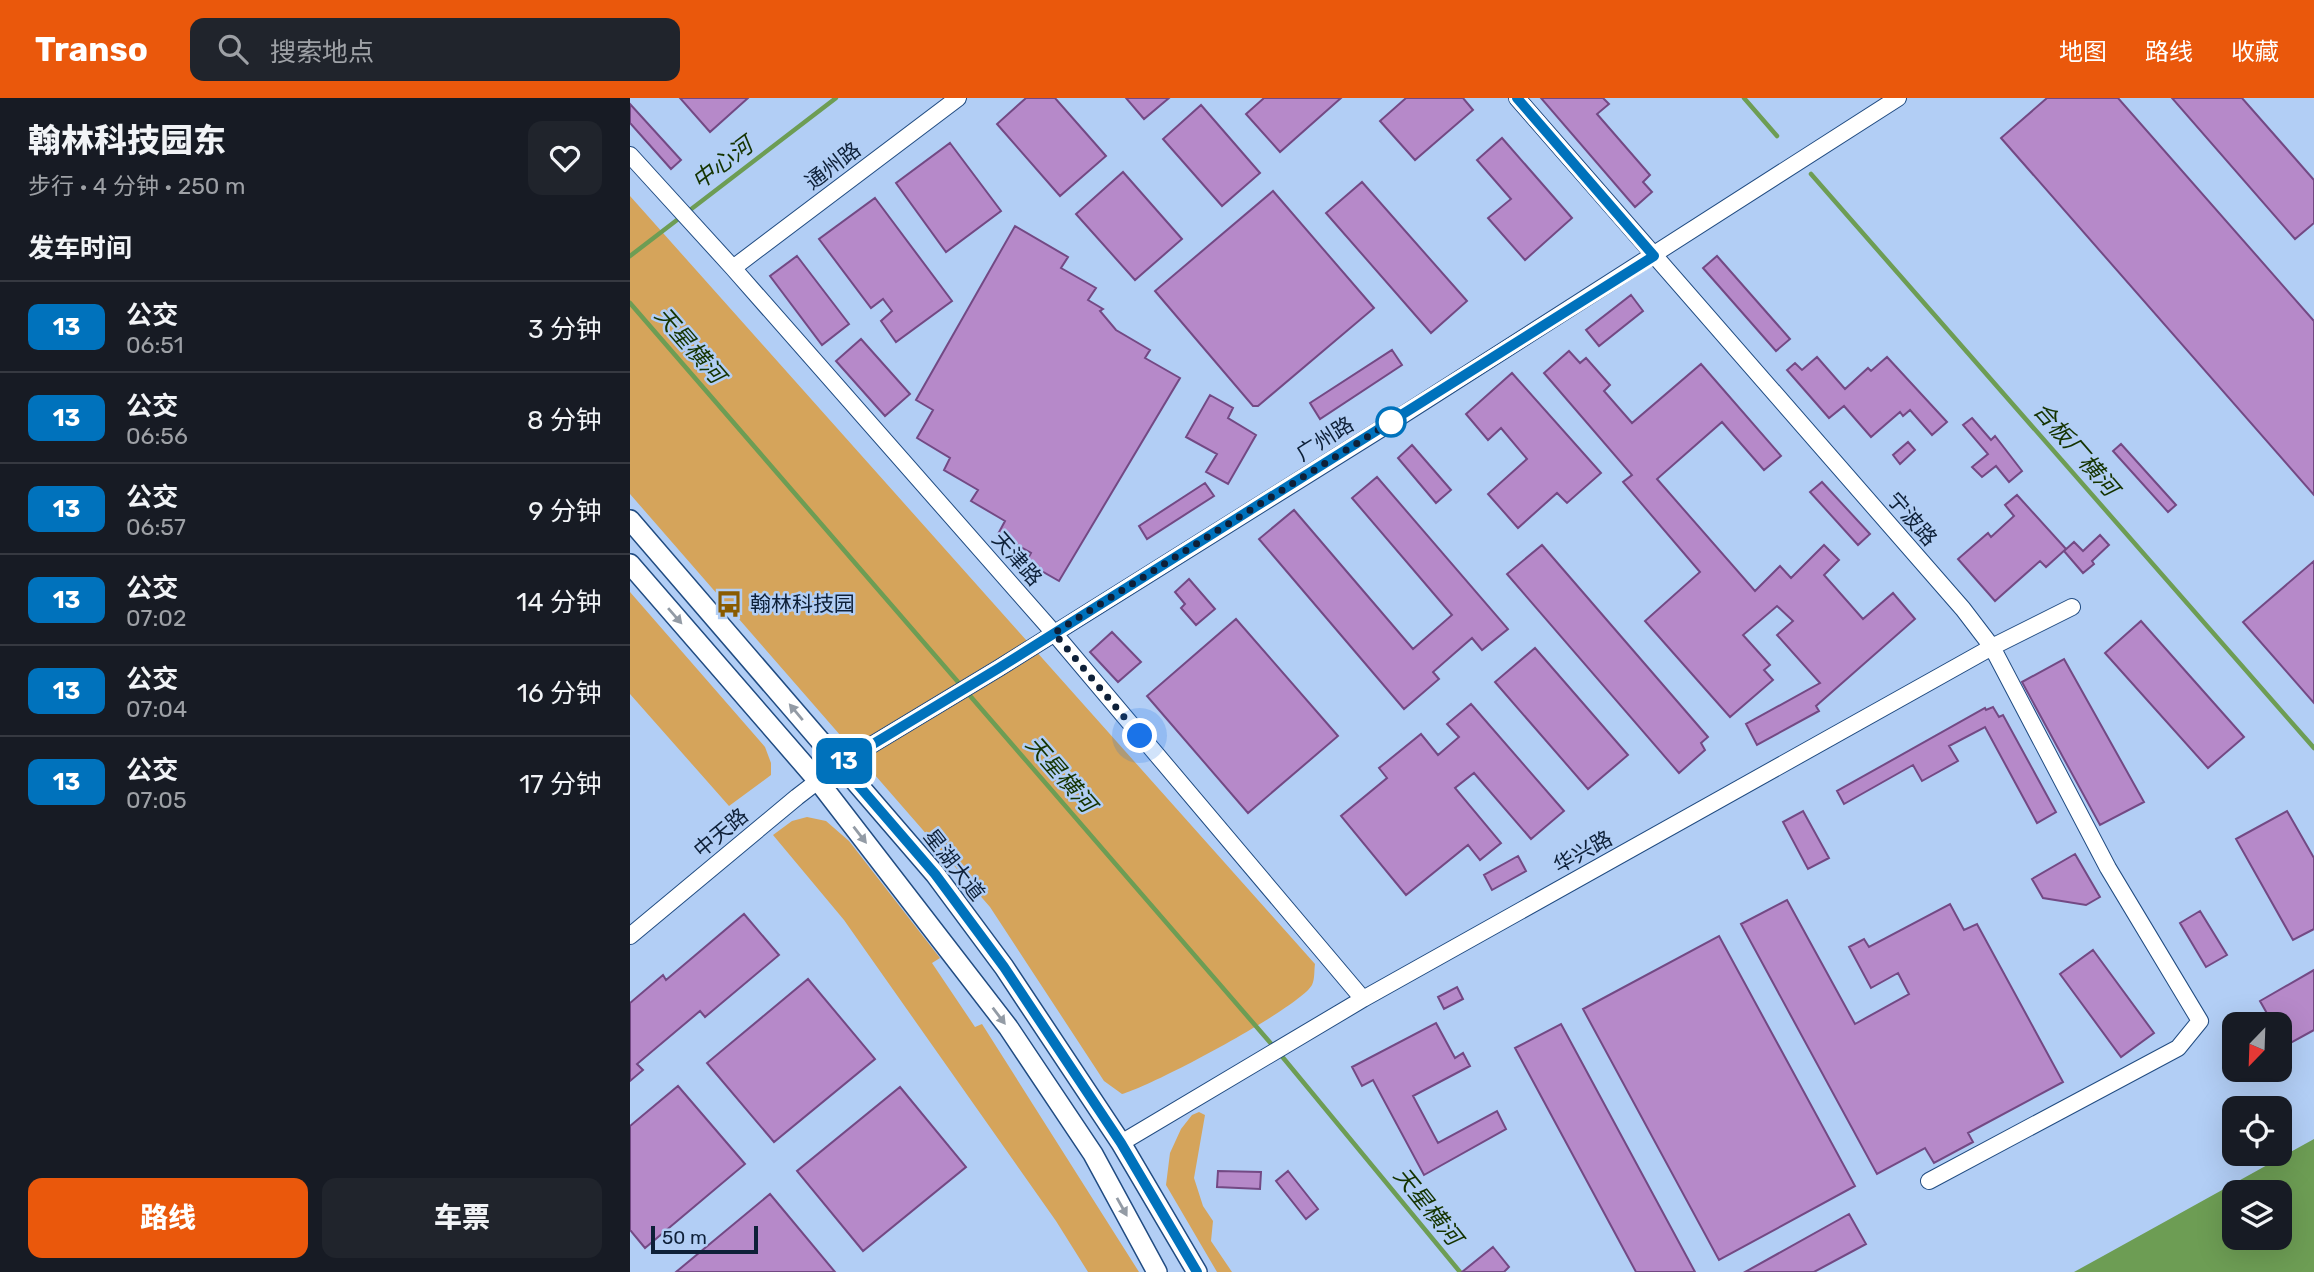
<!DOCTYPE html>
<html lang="zh">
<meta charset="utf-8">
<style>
body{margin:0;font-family:Rubik,"Noto Sans SC",sans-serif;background:#20242c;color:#f1f3f6;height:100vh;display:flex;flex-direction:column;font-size:26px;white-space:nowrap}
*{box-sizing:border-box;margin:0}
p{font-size:23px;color:#9ea1a6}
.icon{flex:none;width:38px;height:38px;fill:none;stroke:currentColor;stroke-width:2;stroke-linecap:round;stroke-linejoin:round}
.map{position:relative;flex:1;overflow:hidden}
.side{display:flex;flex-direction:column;background:#171b24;width:630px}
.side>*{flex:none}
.badge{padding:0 14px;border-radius:10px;font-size:24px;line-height:46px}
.needle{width:46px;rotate:203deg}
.fabs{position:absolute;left:1592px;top:914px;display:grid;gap:14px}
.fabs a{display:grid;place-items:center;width:70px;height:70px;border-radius:14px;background:#171b24;box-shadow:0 7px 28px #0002;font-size:35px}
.scale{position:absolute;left:21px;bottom:18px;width:107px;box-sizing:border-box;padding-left:7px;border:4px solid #0e2038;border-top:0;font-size:19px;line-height:24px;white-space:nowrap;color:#0e2038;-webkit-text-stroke:5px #b2cef5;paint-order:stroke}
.you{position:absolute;width:35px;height:35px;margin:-18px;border:5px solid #fff;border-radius:50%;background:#1a73e8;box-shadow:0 0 0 10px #1a73e833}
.map>.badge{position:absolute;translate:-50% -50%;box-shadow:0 0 0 4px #fff}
h2{padding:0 28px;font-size:26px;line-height:63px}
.round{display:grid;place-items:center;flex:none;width:74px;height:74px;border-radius:14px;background:#20242c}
.headline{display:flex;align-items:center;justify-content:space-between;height:119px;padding:0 28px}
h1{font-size:33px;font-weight:800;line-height:52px}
.action{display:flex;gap:14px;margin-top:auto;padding:14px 28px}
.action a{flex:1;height:80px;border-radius:14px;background:#ea580c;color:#fff;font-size:28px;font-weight:800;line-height:80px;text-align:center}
.action a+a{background:#20242c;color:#f1f3f6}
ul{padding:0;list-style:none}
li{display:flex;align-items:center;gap:21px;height:91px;padding:0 28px;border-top:2px solid #363941}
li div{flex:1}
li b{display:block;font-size:26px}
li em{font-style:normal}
li .badge{min-width:77px;font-weight:700;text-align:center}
header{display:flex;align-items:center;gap:42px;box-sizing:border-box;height:98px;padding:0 35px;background:#ea580c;color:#fff}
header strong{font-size:33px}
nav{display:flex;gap:38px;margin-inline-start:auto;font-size:24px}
.search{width:490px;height:63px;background:#20242c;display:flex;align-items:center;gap:18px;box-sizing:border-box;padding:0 24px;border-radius:14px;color:#9ea1a6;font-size:26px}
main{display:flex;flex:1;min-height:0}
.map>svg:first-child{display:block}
</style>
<header>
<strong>Transo</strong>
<div class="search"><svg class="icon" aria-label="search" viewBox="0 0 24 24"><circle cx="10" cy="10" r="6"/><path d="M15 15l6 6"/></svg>搜索地点</div>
<nav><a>地图</a><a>路线</a><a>收藏</a></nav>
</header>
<main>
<section class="side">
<div class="headline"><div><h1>翰林科技园东</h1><p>步行 · 4 分钟 · 250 m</p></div><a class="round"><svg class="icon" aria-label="heart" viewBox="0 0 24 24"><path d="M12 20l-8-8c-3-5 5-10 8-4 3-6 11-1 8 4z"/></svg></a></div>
<h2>发车时间</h2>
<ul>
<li><span class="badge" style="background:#0072bc;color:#fff">13</span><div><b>公交</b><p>06:51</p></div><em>3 分钟</em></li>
<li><span class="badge" style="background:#0072bc;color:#fff">13</span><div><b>公交</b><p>06:56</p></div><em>8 分钟</em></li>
<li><span class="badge" style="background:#0072bc;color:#fff">13</span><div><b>公交</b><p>06:57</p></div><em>9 分钟</em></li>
<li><span class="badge" style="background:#0072bc;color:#fff">13</span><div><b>公交</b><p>07:02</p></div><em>14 分钟</em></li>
<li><span class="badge" style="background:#0072bc;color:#fff">13</span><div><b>公交</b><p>07:04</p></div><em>16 分钟</em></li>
<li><span class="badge" style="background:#0072bc;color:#fff">13</span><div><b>公交</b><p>07:05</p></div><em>17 分钟</em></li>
</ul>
<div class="action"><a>路线</a><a>车票</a></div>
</section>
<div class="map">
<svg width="1684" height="1174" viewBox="0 0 1684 1174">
<rect width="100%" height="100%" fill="#b2cef5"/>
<path fill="#d5a45b" d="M0,98L685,866C684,872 685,881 682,887C669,910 522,988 492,996L474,983L360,809L0,396Z
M0,494L135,649L141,665V677L99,708L0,596Z
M177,719L196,723L219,743L310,860L302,865L345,929L352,926L509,1174H458L426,1123L214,822L143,737L162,723Z
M569,1014L575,1017L564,1080L573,1108L583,1123L581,1143L602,1174H587L536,1087L540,1055L551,1031L562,1017Z"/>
<path fill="#6d9d54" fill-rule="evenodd" d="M1684,1041V1174H1444L1473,1158ZM1605,1094H1650V1139H1605Z"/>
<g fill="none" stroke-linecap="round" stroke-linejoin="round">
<path stroke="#6d9d54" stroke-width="4.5" d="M1114,0L1147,38
M1181,76L1684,650
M0,158L206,0
M0,205L644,949
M650,956L830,1174"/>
</g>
<path fill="#b689c9" stroke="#734984" stroke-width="2" d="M50,0H118L80,34Z
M396,0H425L476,58L430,98L367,26Z
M496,0H539L514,21Z
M634,0H711L650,54L616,16Z
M776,0H833L843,12L785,62L750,23Z
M911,0H973L979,6L967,16L1020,77L1013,84L1022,94L1005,109Z
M1417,0H1488L1684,223V397L1371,40Z
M1542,0H1612L1684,82V125L1665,141Z
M0,6L51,62L41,71L0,25Z
M571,7L630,75L592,108L533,41Z
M872,40L942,120L895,162L858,120L881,101L847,62Z
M320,45L371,113L316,154L266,85Z
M493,74L552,141L505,182L446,116Z
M732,84L837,203L801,235L696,115Z
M643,93L744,210L628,308H623L525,193Z
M245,100L322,203L266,244L251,223L262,213L253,201L241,210L189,141Z
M385,128L438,159L431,170L466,190L458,202L473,211L470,213L486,232L520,252L515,260L550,280L429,483L396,464L401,455L368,436L375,423L341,403L348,392L314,372L320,360L287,340L303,312L286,302Z
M167,158L219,226L192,247L140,178Z
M1087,158L1160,241L1146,253L1073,170Z
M1001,197L1013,213L969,248L956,232Z
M231,241L280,296L255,318L206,263Z
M762,252L772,267L690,321L680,305Z
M939,253L950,265L956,260L980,287L974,293L1002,325L1071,266L1151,358L1134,372L1092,324L1027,381L1125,493L1150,468L1161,480L1194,447L1209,462L1194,477L1233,521L1263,495L1285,521L1186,608L1189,613L1127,647L1116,626L1190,585L1147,537L1163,523L1147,508L1113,537L1140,567L1134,572L1143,582L1100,619L1015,523L1070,474L993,384L1002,377L914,275Z
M1187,259L1215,291L1238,270L1241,273L1257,259L1317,324L1302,337L1280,312L1273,318L1270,314L1241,339L1214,308L1199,320L1157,272L1165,265L1172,272Z
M882,275L971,375L937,405L927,395L888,430L858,396L897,361L871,330L858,342L836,316Z
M580,297L603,310L598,320L626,337L598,386L576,374L587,356L556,339Z
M1342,320L1361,342L1365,338L1392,373L1379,384L1366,368L1352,379L1342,369L1358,356L1333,327Z
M1278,344L1285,352L1270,366L1263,357Z
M1491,346L1546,407L1538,414L1483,353Z
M782,347L821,392L806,405L768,360Z
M747,379L878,531L852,552L842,540L803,574L809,581L774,611L629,441L664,412L783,551L822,517L722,400Z
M1192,384L1240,436L1228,447L1180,394Z
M575,385L584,398L517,441L509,428Z
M1387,397L1436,451L1416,469L1410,463L1365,503L1328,461L1358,435L1361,439L1384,418L1375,407Z
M1470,437L1479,447L1462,463L1464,466L1453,475L1434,453L1444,444L1453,453Z
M912,447L1078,639L1071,645L1075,652L1049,675L877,476Z
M1684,463V605L1613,524Z
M559,481L585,511L566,527L551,510L555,506L545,494Z
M606,521L708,638L618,715L517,598Z
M1511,523L1614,639L1578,670L1475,555Z
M482,534L511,564L488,584L460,554Z
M905,550L998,657L958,691L865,584Z
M1434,561L1514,704L1470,727L1392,584Z
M841,606L934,713L901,741L844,675L825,690L871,745L850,762L838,747L776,797L711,718L757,680L749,670L791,636L808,657L829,639L817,626Z
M1363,609L1369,619L1373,617L1426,714L1407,725L1355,629L1319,648L1328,663L1292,683L1283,667L1214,706L1207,693L1355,610L1356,612Z
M1173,713L1199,760L1178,771L1153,724Z
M1657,713L1684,760V831L1663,842L1606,741Z
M1445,756L1470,799L1456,807L1413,800L1402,781Z
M888,758L896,773L862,792L854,777Z
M1157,802L1225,926L1279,896L1268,875L1241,890L1219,849L1234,841L1239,849L1320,806L1334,832L1347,826L1433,984L1338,1035L1343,1044L1304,1065L1295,1050L1247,1076L1111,826Z
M1570,813L1597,857L1576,869L1550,825Z
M114,816L149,857L75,919L70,913L7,966L13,972L0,983V905L33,877L36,882Z
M1089,838L1225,1088L1089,1162L953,911Z
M1463,852L1524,935L1491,959L1430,876Z
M1684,872V932L1655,948L1650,939V926H1643L1630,903Z
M178,881L245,961L144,1044L77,965Z
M827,889L833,901L814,911L808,899Z
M806,925L825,960L833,955L840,968L783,998L808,1045L867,1013L876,1031L794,1077L743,982L732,988L722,969Z
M931,926L1065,1174H1006L885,950Z
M48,988L115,1066L15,1150L0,1132V1028Z
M270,989L336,1069L233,1153L167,1073Z
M588,1073L631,1074L630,1091L587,1089Z
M658,1073L688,1111L676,1121L646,1083Z
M140,1096L205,1174H46Z
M1219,1116L1236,1146L1184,1174H1115Z
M863,1149L879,1169L874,1174H832Z"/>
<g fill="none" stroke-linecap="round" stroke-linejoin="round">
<defs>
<path id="minor" d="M887,0L1333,511L1362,549L1478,770L1570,923L1548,950L1299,1083
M0,57L103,170L424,535L733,901
M103,170L328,0
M0,838L167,699L210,666L369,570L762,324L1268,0
M491,1045L733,901L1362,549L1442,509"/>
<path id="major" d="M0,422L305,776L374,869L491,1045L567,1174
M0,466L189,684L378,929L463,1056L527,1174"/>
</defs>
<use href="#minor" stroke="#214c82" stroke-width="18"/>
<use href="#major" stroke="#214c82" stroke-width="22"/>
<use href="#minor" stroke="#fff" stroke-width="16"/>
<use href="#major" stroke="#fff" stroke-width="19"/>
</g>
<defs><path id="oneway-solid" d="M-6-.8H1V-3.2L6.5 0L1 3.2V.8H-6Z" transform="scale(1.75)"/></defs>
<g fill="#939ba5">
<use href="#oneway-solid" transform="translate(45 518) rotate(49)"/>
<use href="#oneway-solid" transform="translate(166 614) rotate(-130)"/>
<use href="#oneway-solid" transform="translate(230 737) rotate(52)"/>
<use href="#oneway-solid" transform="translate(369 918) rotate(53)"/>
<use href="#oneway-solid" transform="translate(492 1109) rotate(61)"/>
</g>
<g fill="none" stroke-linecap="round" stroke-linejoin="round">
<defs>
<path id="line" d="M567,1174L491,1045L374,869L305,776L210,666L369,570L1024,158L887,0"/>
</defs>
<use href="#line" stroke="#fff" stroke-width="16"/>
<use href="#line" stroke="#0072bc" stroke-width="10"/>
<path stroke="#0e2038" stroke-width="7" stroke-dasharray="0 12.6" d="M510,638L424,535L761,324"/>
</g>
<defs>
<symbol id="bus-bare" viewBox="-9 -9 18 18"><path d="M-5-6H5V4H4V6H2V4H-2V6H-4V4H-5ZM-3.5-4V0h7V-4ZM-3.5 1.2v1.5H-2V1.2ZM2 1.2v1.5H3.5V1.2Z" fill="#895b00" stroke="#b2cef5" stroke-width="2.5" paint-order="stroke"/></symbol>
</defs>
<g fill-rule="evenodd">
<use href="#bus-bare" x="80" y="487" width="38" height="38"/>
</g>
<circle fill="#fff" stroke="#0072bc" stroke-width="3.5" cx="761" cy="324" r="14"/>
<g text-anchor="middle" stroke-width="5" stroke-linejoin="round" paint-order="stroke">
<g font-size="21" fill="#0e2038" stroke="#b2cef5">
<text transform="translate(203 68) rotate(-37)" y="7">通州路</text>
<text transform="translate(695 341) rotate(-32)" y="7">广州路</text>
<text transform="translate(1282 421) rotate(49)" y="7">宁波路</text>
<text transform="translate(387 461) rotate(49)" y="7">天津路</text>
<text transform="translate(91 735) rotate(-40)" y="7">中天路</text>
<text transform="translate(953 754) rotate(-29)" y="7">华兴路</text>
<text transform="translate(324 767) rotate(52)" y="7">星湖大道</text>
</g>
<g font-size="21" fill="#0e2038" stroke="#b2cef5" text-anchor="start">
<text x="120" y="513">翰林科技园</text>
</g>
<g font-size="23" font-style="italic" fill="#143300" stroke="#b2cef5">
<text transform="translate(92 65) rotate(-37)" y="8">中心河</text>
<text transform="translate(60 247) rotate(49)" y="8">天星横河</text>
<text transform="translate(1446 351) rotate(49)" y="8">合板厂横河</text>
<text transform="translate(431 676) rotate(49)" y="8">天星横河</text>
<text transform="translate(798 1108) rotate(51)" y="8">天星横河</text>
</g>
</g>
</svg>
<div class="fabs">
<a><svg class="needle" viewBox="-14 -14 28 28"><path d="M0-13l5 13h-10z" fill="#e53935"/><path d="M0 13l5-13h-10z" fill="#9ea1a6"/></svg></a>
<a><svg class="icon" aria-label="locate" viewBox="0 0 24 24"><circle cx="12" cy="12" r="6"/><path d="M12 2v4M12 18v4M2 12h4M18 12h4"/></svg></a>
<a><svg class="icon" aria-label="layers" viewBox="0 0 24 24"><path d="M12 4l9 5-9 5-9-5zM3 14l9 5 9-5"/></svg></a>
</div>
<div class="scale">50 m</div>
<div class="you" style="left:510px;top:638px"></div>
<b class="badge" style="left:214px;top:663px;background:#0072bc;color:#fff">13</b>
</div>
</main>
